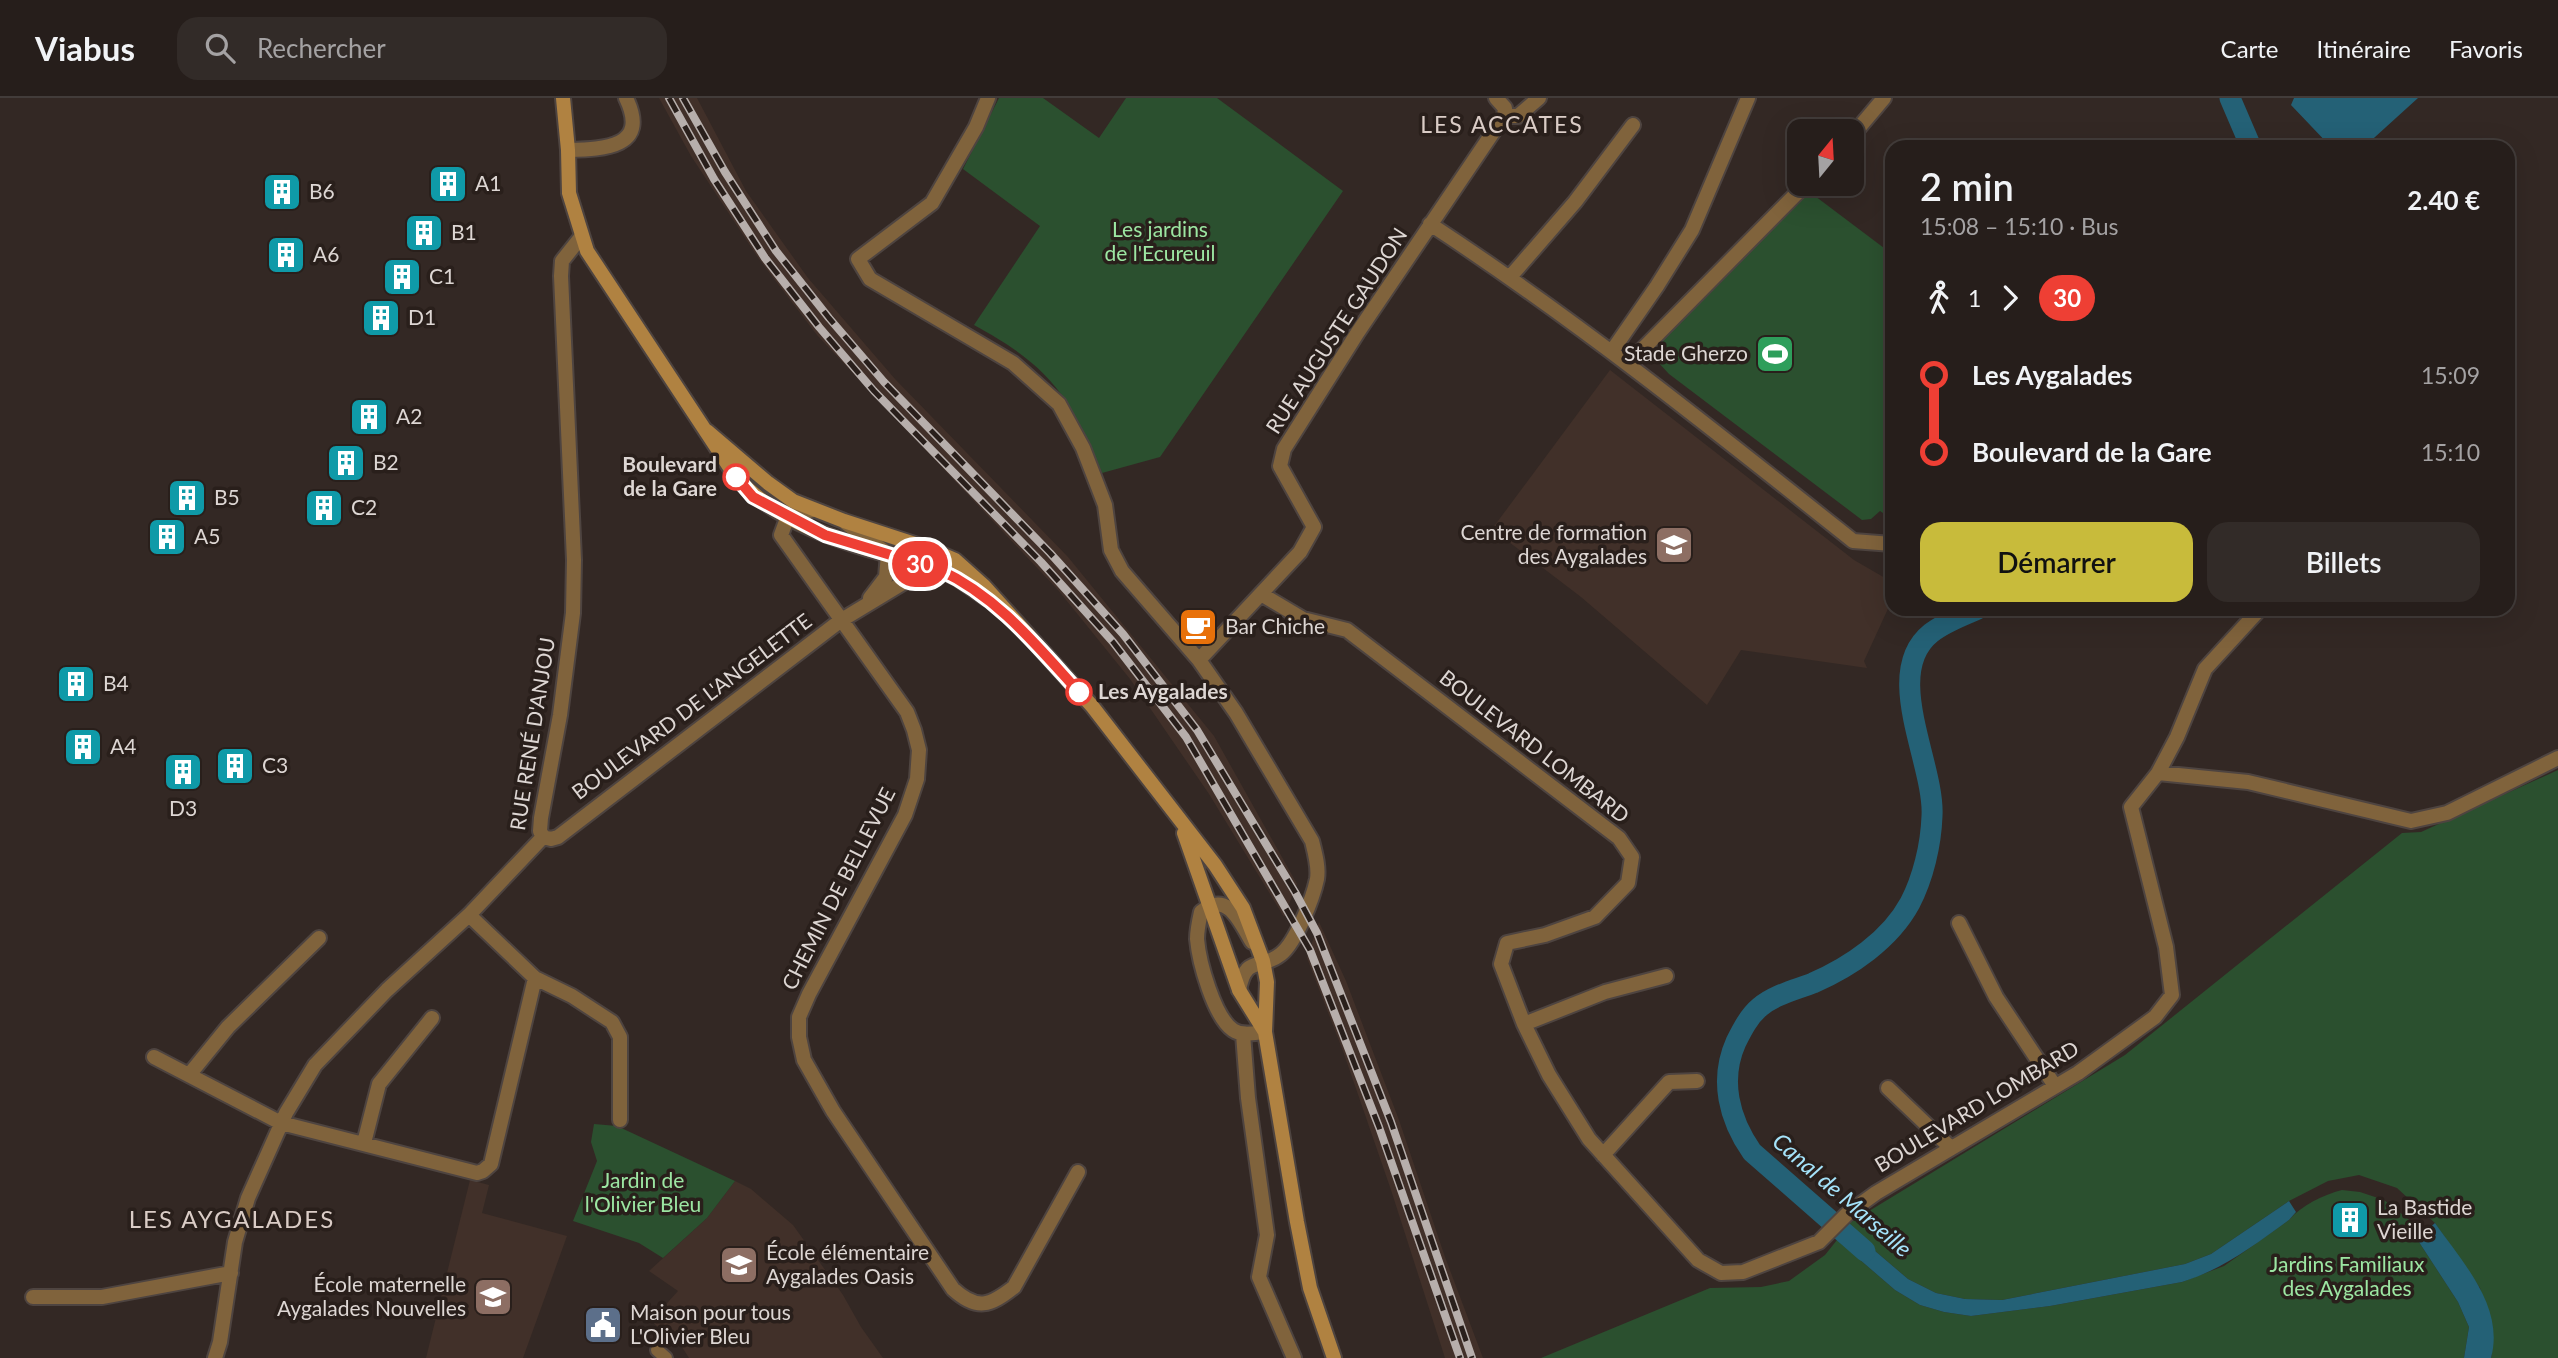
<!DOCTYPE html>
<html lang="fr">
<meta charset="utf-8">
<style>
body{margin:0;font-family:Lato,sans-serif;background:#322b28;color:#f1f3f6;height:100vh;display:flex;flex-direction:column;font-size:26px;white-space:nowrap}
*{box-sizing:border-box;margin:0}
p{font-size:23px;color:#a4a2a3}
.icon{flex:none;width:38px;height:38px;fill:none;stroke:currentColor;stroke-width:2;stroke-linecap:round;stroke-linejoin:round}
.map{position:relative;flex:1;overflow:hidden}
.drawer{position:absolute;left:1885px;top:42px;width:630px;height:476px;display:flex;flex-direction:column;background:#261e1b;border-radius:21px;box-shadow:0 7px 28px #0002,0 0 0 2px #423c3a}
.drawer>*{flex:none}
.badge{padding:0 14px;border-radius:23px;font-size:24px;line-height:46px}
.needle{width:46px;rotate:18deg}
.buttons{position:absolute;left:1787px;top:21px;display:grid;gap:14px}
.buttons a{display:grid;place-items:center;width:77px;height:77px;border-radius:14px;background:#261e1b;box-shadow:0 7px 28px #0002,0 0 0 2px #423c3a;font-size:35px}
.map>.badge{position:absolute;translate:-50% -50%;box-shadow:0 0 0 4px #fff}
.legs{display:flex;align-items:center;gap:10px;height:77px;padding:0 35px;font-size:23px}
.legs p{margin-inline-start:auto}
.headline{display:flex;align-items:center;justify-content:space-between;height:119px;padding:0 35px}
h1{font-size:38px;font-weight:600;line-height:52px}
.primary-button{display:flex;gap:14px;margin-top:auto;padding:14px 35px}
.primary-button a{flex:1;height:80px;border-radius:21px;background:#c8bb3b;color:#111;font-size:28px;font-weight:600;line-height:80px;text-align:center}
.primary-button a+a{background:#322b28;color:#f1f3f6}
ul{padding:0 35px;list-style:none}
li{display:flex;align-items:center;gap:24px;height:77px;font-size:26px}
li i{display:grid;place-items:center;width:10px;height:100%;margin:0 9px;background:currentColor}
li i::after{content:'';width:18px;height:18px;margin:-9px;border:5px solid;border-radius:50%;background:#261e1b}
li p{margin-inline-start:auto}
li:first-child i{background:linear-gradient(#0000 50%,currentColor 0)}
li:last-child i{background:linear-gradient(currentColor 50%,#0000 0)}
header{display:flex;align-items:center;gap:42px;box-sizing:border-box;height:98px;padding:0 35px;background:#261e1b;border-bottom:2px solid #423c3a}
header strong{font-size:33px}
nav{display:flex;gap:38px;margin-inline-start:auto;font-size:24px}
.search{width:490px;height:63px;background:#322b28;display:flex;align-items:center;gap:18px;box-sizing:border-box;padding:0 24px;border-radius:21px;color:#a4a2a3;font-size:26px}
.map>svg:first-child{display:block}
</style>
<header>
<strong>Viabus</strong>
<div class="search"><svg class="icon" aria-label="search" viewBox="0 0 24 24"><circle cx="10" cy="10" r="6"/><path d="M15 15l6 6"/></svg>Rechercher</div>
<nav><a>Carte</a><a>Itinéraire</a><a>Favoris</a></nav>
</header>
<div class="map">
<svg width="2558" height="1260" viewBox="0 0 2558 1260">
<rect width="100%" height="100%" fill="#332824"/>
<path fill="#413029" d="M659,0H697L746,93L808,180L895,281L1068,459L1214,638L1297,786L1284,819L1209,696L1130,581L1058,492L817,237L759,161L691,58Z
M1610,272L1854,462L1892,484V502L1864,563L1867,570L1741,552L1707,607L1581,499L1492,431Z
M1319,824L1346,883L1399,1022L1445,1159L1483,1260H1445L1391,1092L1343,953L1307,860Z
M470,1082L489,1087L482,1115L567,1138L523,1260H426Z
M735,1083L751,1091L793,1127L843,1197L861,1229L883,1260H689L682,1249L651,1223L678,1193L649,1173L707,1120Z"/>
<path fill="#2b502f" d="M999,0H1043L1099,40L1126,0H1217L1343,93L1160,359L1102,375C1071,298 1048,267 974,227L1040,128L963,71Z
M1807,92L1892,156V421L1880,413L1871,421L1862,422L1669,276L1657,263V249L1666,238Z
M2558,672V1260H2491L2492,1256L2480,1190L2435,1125L2397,1090L2359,1077L2328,1083L2289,1103L2211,1156L2185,1166L2002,1202L1965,1201L1936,1195L1908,1181L1847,1129L1851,1124L2125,957L2402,735L2421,734Z
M594,1026L617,1028L735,1083L707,1120L663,1160L639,1145L573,1123L597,1063L591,1044Z
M2342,1092L2360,1094L2384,1102L2412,1124L2417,1141L2458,1204L2469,1229L2464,1260H1541L1710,1190L1761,1189L1789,1183L1825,1157L1837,1142L1895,1192L1920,1207L1944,1214L1971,1218L2050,1208L2182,1184L2224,1168L2289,1122C2302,1107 2323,1097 2342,1092Z"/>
<path fill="#246176" d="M2294,0H2418L2364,49H2331L2291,7Z
M2289,1103L2296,1114L2289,1122C2254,1147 2224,1171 2182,1184L2050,1208L1971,1218L1944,1214L1920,1207L1895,1192L1837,1142L1847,1129L1908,1181L1936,1195L1965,1201L2002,1202L2185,1166L2211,1156Z
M2435,1125C2462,1164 2505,1208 2491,1260H2464L2469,1229L2458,1204L2417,1141Z"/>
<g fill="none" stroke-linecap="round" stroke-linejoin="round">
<path stroke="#246176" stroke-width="21" d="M2230,0L2251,49
M1865,1153L1752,1054C1729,1021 1719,982 1736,944C1742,932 1749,918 1760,909C1774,897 1795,892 1813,885C1850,869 1890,842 1910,805C1923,780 1931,747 1932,718C1935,666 1881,575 1931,535C1945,524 1962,518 1978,511"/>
<defs>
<path id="pedestrian" d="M657,1252L666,1260"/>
<path id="minor" d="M988,0L976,29L932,105L858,161L870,181L1013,265L1059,306L1083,350L1105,407L1111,452L1122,473L1199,562L1236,615L1312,743C1315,755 1319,769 1317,781C1313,800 1296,844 1281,856C1260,873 1246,856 1239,892
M1504,18H1518L1539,0
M1852,38L1884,0
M568,52C604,51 650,50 626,0
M1430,126C1578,223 1715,333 1853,443L1892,446
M1510,179L1575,104L1633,27
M1612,253L1657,188L1692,132L1748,0
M1628,266L1806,86
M813,412L788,418L781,437L907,614L914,632L919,652L917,681L905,717L809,896L799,919V939L804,962L833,1013L953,1191C977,1213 990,1208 1014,1189L1078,1074
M846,425L888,456L886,479L870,500
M1261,496L1303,521L1347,532L1619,740L1632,759L1628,785L1595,819L1545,837L1507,845L1501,866L1524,926L1549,977L1589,1041L1698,1162L1721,1175L1743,1174L1819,1144L1847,1116L1876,1095L2078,975L2155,919L2172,897L2166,849L2131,709L2158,675L2248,684L2411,723L2447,715L2558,660
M1199,562L1300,454L1314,429L1280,368L1284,351L1358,234L1504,18L1505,10L1496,0
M2158,675L2177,639L2205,571L2260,511
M543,739L540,733L541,720L560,617L573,515L574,462L561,178L562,163L581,139
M543,739L551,741L558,739L840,523L921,474L940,472
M469,817L535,880L572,898L612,924L620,939V1022
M1959,825L1996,899L2055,988
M1252,844C1240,824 1228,792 1201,814C1199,823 1197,832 1197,841C1199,864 1214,919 1233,932C1242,938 1254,935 1265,934
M1524,926L1605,894L1666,878
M1243,936L1248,1000L1267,1137L1259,1179L1294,1260
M154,959L281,1025L477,1075L483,1073L491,1066L535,880
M189,977L228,929L319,840
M1888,990L1951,1050
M364,1045L379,986L432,920
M1603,1057L1669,984L1697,983
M33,1199H102L231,1175
M215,1260L220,1244L235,1144L248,1100L286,1015L315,967L387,892L469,817L543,739"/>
<path id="secondary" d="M563,0L568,52L569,95L587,153L736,379C787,436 870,450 940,472L957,480L986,500
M707,333L768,385L793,403L844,423L927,450L955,462L984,488L1092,608L1215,767L1243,810L1263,863L1267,884L1265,934L1297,1124L1310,1190L1334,1260
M1184,735L1239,892L1265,934"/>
</defs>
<use href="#pedestrian" stroke="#4e4440" stroke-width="16"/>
<use href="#minor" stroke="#4e4440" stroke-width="18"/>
<use href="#secondary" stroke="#4e4440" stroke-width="18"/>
<use href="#pedestrian" stroke="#80633c" stroke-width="12"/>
<use href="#minor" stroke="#80633c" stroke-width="14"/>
<use href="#secondary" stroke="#b08241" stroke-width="14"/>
<defs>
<path id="rail" d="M669,0L714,81L765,160L819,229L874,293L1041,464L1113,544L1186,639L1310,852L1379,1029L1460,1260
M683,0L725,74L776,153L829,220L884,284L1050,455L1123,536L1197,632L1295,794L1317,835L1391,1024L1472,1260"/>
</defs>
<use href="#rail" stroke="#b7afac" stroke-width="8"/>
<use href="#rail" stroke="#291f1b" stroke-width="5" stroke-dasharray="16" stroke-linecap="butt"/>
</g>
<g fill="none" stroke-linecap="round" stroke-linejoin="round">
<defs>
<path id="line-1" d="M736,379L753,399L825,437L940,472C998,499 1037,548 1079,594"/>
</defs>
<use href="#line-1" stroke="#fff" stroke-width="16"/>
<use href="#line-1" stroke="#ee3f34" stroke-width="10"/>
</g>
<defs>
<symbol id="building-square" viewBox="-11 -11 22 22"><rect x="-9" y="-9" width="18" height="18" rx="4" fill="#0f9aa8" stroke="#291f1b"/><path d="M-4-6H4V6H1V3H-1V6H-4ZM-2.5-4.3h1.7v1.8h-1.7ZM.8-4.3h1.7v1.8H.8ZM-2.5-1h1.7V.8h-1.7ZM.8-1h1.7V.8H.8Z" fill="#fff"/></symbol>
<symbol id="stadium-square" viewBox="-11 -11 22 22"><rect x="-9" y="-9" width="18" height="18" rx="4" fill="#2e9e5b" stroke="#291f1b"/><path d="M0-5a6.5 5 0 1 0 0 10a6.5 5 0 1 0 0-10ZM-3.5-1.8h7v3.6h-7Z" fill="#fff"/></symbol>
<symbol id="school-square" viewBox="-11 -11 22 22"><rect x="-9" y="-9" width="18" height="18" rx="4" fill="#8d6e63" stroke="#291f1b"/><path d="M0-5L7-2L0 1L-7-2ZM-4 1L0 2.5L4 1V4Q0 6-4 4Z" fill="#fff"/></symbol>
<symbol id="cafe-square" viewBox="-11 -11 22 22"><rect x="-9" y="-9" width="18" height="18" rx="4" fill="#e8710a" stroke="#291f1b"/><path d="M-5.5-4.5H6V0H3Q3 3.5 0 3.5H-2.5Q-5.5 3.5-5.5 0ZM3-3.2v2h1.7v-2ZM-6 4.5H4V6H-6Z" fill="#fff"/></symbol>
<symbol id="civic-square" viewBox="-11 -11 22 22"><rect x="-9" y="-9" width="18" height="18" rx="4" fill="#5c6f8a" stroke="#291f1b"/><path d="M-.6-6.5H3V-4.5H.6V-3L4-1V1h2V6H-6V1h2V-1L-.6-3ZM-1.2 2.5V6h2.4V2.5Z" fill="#fff"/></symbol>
</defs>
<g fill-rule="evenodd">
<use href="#building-square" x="426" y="64" width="44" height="44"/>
<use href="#building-square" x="260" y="72" width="44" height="44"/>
<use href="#building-square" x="402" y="113" width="44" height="44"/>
<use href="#building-square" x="264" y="135" width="44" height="44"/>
<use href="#building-square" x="380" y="157" width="44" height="44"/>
<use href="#building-square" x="359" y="198" width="44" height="44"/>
<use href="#stadium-square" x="1753" y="234" width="44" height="44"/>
<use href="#building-square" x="347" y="297" width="44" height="44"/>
<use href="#building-square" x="324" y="343" width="44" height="44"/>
<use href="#building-square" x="165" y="378" width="44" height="44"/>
<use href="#building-square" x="302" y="388" width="44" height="44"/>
<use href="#building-square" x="145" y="417" width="44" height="44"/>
<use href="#school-square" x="1652" y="425" width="44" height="44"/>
<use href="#cafe-square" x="1176" y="507" width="44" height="44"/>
<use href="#building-square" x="54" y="564" width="44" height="44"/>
<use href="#building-square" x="61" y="627" width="44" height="44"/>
<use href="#building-square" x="213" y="646" width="44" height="44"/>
<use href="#building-square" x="161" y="652" width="44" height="44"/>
<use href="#building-square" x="2328" y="1100" width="44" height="44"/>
<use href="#school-square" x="717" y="1145" width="44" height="44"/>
<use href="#school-square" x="471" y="1177" width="44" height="44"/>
<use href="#civic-square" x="581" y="1205" width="44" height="44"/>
</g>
<g fill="#fff" stroke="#ee3f34" stroke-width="3.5">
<circle cx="736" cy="379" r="12"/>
<circle cx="1079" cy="594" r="12"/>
</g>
<g text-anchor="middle" stroke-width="7" stroke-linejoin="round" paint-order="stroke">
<g font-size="21" fill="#ddd6d3" stroke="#291f1b" text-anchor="start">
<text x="475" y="93">A1</text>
<text x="309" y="101">B6</text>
<text x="451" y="142">B1</text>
<text x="313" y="164">A6</text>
<text x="429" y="186">C1</text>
<text x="408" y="227">D1</text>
<text x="1748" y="263" text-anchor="end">Stade Gherzo</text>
<text x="396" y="326">A2</text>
<text x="373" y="372">B2</text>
<text x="214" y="407">B5</text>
<text x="351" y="417">C2</text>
<text x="1647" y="442" text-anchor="end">Centre de formation<tspan x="1647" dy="24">des Aygalades</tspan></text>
<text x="194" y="446">A5</text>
<text x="1225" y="536">Bar Chiche</text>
<text x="103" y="593">B4</text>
<text x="110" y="656">A4</text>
<text x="262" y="675">C3</text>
<text x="183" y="718" text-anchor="middle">D3</text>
<text x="2377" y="1117">La Bastide<tspan x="2377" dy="24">Vieille</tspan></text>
<text x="766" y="1162">École élémentaire<tspan x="766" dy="24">Aygalades Oasis</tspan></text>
<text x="466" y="1194" text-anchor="end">École maternelle<tspan x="466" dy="24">Aygalades Nouvelles</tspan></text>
<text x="630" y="1222">Maison pour tous<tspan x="630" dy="24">L'Olivier Bleu</tspan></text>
</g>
<g font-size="21" fill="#9ce6a2" stroke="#291f1b">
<text x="1160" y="139">Les jardins<tspan x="1160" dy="24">de l'Ecureuil</tspan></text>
<text x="643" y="1090">Jardin de<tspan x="643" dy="24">l'Olivier Bleu</tspan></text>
<text x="2347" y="1174">Jardins Familiaux<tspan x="2347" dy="24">des Aygalades</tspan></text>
</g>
<g font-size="21" fill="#ddd6d3" stroke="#291f1b">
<text transform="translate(1337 233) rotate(-57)" y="7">RUE AUGUSTE GAUDON</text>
<text transform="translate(692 609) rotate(-37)" y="7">BOULEVARD DE L'ANGELETTE</text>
<text transform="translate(533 636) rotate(-81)" y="7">RUE RENÉ D'ANJOU</text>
<text transform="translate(1534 649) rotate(38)" y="7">BOULEVARD LOMBARD</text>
<text transform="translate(839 791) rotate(-63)" y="7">CHEMIN DE BELLEVUE</text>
<text transform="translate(1977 1009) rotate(-31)" y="7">BOULEVARD LOMBARD</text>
</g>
<g font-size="21" font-weight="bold" fill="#ddd6d3" stroke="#291f1b" text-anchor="end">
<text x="717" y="374">Boulevard<tspan x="717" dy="24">de la Gare</tspan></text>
<text x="1098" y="601" text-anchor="start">Les Aygalades</text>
</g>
<g font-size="23" letter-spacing="2" fill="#daccc6" stroke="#291f1b">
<text x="1502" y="35">LES ACCATES</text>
</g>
<g font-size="23" font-style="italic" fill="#a5e3fa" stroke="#291f1b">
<text transform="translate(1842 1097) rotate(41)" y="8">Canal de Marseille</text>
</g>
<g font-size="24" letter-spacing="2" fill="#daccc6" stroke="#291f1b">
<text x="232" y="1130">LES AYGALADES</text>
</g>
</g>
</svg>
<div class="buttons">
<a><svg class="needle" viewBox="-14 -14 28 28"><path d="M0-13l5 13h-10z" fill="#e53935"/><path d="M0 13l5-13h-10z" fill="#a4a2a3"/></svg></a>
</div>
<b class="badge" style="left:920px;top:466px;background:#ee3f34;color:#fff">30</b>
<section class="drawer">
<div class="headline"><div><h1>2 min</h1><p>15:08 – 15:10 · Bus</p></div><b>2.40 €</b></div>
<div class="legs"><svg class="icon" aria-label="walk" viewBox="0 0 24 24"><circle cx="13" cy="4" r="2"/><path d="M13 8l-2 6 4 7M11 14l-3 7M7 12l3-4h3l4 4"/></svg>1<svg class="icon" aria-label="forward" viewBox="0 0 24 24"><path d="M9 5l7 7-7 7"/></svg><b class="badge" style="background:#ee3f34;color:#fff">30</b></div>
<ul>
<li><i style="color:#ee3f34"></i><b>Les Aygalades</b><p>15:09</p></li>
<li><i style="color:#ee3f34"></i><b>Boulevard de la Gare</b><p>15:10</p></li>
</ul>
<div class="primary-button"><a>Démarrer</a><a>Billets</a></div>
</section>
</div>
